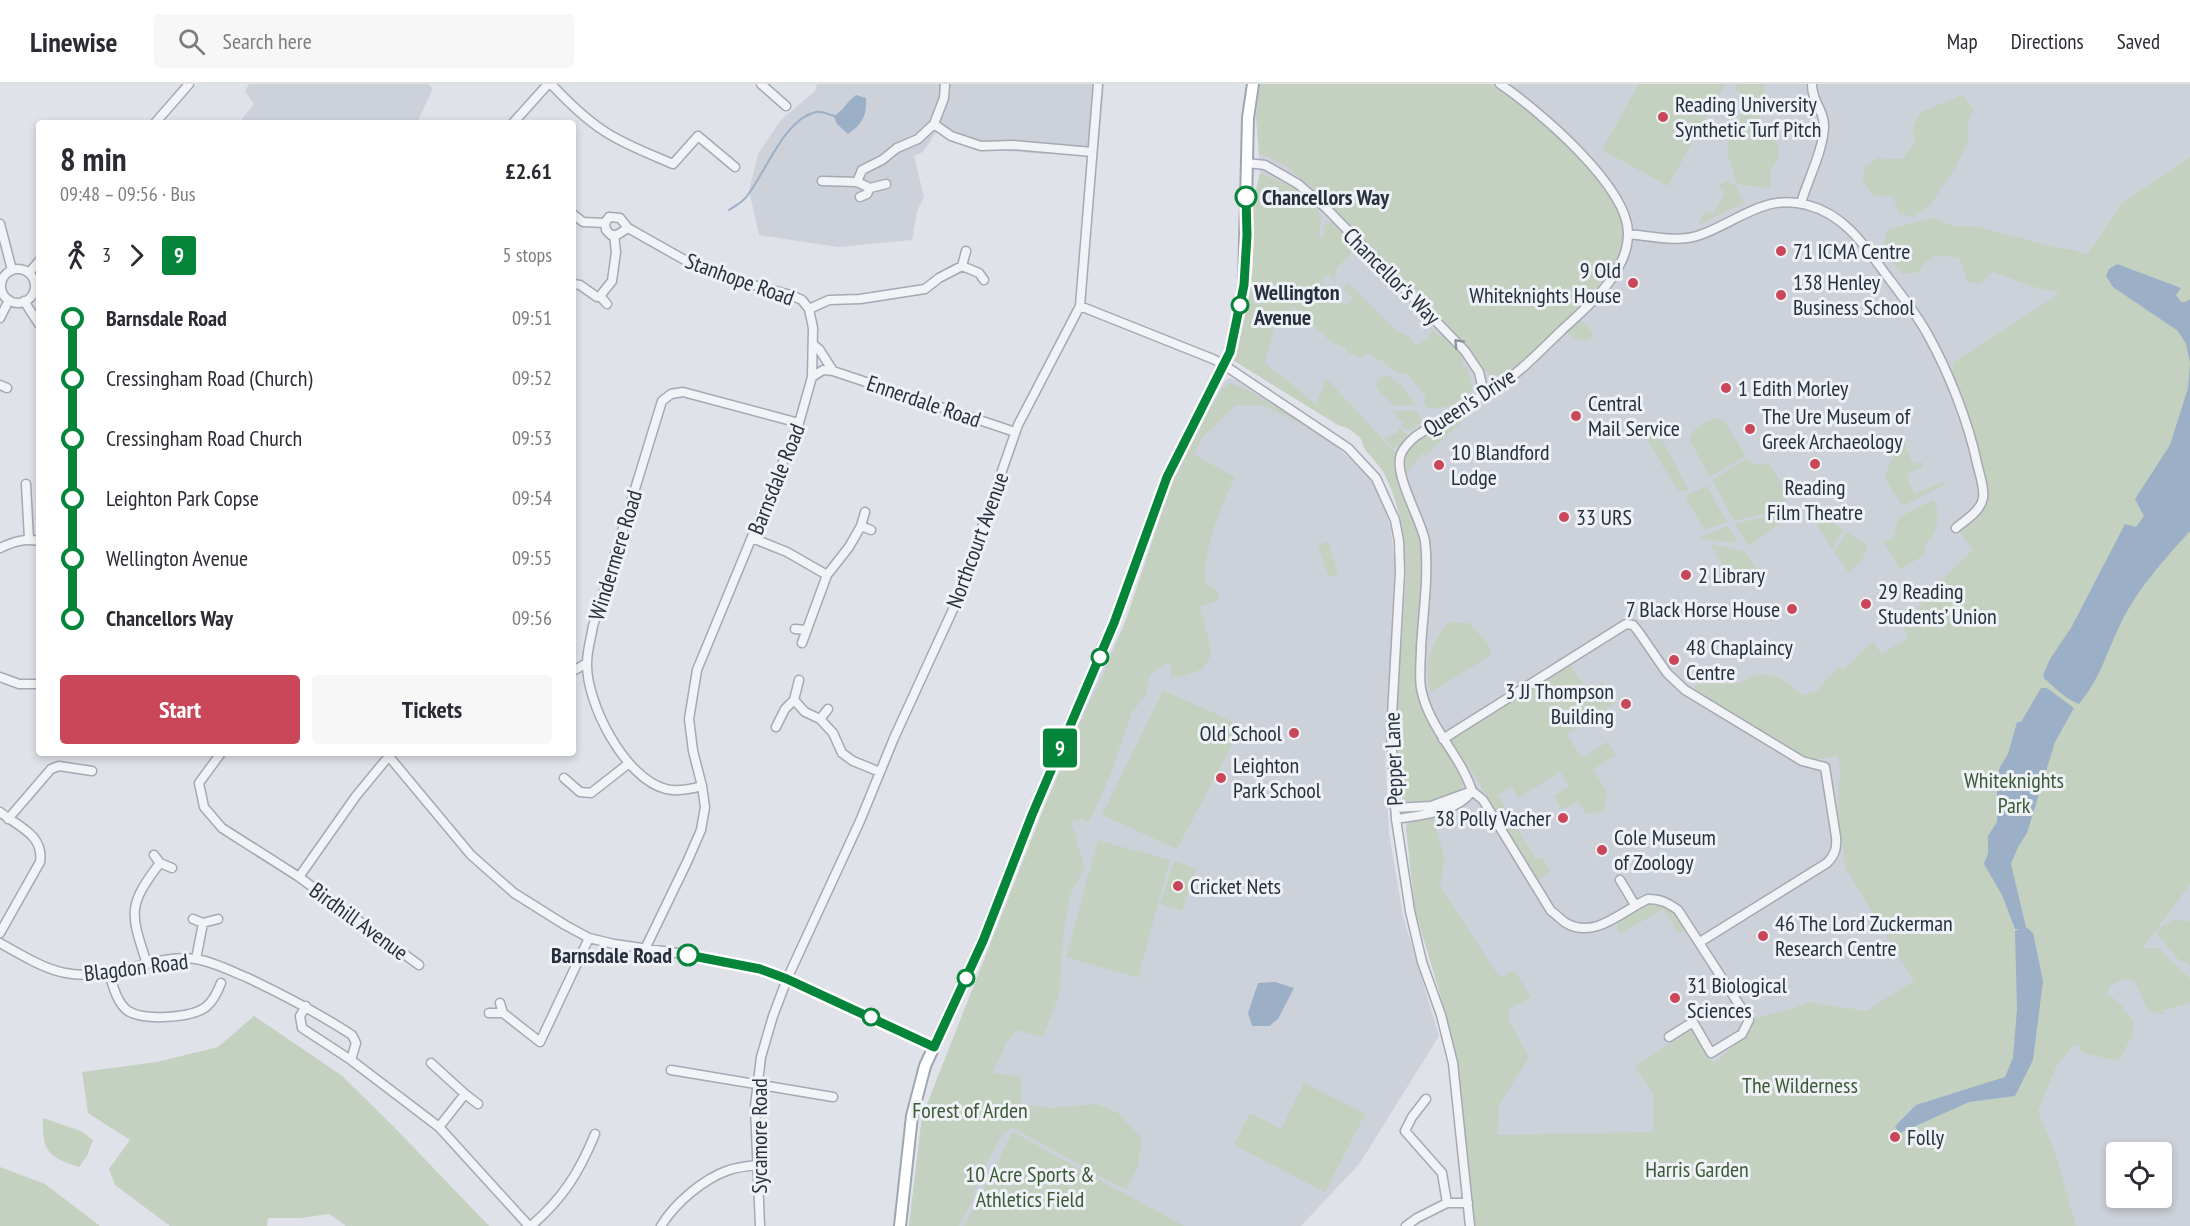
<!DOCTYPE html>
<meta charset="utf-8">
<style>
body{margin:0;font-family:"PT Sans Narrow",sans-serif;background:#f7f7f7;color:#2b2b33;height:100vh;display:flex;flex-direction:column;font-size:22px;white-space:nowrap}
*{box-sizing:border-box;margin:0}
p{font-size:20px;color:#7c7c81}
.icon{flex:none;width:33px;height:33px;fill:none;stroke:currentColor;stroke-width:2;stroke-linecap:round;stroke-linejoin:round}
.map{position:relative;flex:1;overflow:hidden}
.drawer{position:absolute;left:36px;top:36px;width:540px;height:636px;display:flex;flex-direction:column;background:#fff;border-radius:6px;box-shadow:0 3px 9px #0003}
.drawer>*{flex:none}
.badge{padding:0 12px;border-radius:4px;font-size:21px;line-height:39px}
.buttons{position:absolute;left:2106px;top:1058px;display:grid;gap:12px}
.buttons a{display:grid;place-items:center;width:66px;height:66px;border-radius:6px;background:#fff;box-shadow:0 3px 9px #0003;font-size:30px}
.map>.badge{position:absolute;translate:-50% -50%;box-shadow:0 0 0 3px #fff}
.legs{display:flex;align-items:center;gap:9px;height:66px;padding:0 24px;font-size:20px}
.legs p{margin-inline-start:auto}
.summary{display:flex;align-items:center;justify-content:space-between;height:102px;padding:0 24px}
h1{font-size:33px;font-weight:800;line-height:45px}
.action{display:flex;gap:12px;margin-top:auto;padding:12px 24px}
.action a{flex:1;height:69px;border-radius:6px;background:#c94759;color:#fff;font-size:24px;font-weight:800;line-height:69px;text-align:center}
.action a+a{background:#f7f7f7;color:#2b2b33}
ul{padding:0 24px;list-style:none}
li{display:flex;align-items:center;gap:21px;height:60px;font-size:22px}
li i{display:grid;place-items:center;width:9px;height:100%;margin:0 8px;background:currentColor}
li i::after{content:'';width:15px;height:15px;margin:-8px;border:4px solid;border-radius:50%;background:#fff}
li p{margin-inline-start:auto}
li:first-child i{background:linear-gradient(#0000 50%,currentColor 0)}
li:last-child i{background:linear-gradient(currentColor 50%,#0000 0)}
header{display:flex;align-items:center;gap:36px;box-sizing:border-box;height:84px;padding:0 30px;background:#fff;border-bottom:2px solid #e1e1e2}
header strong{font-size:28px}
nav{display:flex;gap:33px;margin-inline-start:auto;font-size:21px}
.search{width:420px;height:54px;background:#f7f7f7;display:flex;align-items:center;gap:15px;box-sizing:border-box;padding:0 21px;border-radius:6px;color:#7c7c81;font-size:22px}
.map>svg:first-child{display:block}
</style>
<header>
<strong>Linewise</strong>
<div class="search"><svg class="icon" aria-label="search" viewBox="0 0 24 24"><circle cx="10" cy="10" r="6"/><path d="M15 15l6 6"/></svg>Search here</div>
<nav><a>Map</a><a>Directions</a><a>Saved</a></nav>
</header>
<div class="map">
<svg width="2190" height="1142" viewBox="0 0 2190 1142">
<rect width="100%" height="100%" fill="#dfe2e8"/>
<path fill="#cdd1d9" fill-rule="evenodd" d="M249,0H428L433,4L417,39H239L254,20L245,7Z
M817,0H1104L1098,69L1042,70L984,65L936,48L923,68L914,72L924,113L917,127L912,156L838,163L759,151L749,106L758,70L781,36L815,7Z
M1260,0H2190V1142H1475L1455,976L1441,913L1415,826L1397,662V617L1406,486L1403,443L1392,407L1383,387L1364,364L1361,355L1348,344L1338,341L1233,276L1248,222L1253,184L1252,125L1260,89L1256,32ZM2116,1068H2162V1113H2116Z
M1229,294L1236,296L1331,358L1367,390L1383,417L1391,445L1395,484L1385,666L1389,749L1403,832L1439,952L1360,1079L1301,1142H909L922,1033L1084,626L1126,536L1158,440L1170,395L1224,298Z"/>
<path fill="#c4d1c0" d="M1260,0H1490C1524,18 1628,110 1624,151C1620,184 1595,207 1572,229C1581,237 1586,239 1593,250L1590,256C1578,259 1568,249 1559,243L1522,278L1497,296L1480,282L1473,270L1319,110L1286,82L1259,69L1256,32Z
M1639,0H1725L1668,102L1602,66Z
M1737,0H1764L1765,20L1757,38L1772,43L1780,71L1770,87V104L1737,100L1727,70L1730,45L1736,47L1747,12L1734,5Z
M1963,11L1973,26L1967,42L1968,57L1957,81L1931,120L1913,133L1899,129L1893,113L1874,112L1862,97L1865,83L1878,74L1903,75L1914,59L1913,41L1921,28Z
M2190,73V800L2143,864H2158L2190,895V919L2163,926L2164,931L2148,926L2135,898L2127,895L2112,900L2107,909L2120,920L2133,937L2132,952L2119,977L2083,969L2077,961L2072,962L2056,983L2038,1027L2056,1071L2076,1142H1475L1455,976L1441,913L1415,826L1406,744L1413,736L1432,731L1445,774L1440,802L1500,894L1514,886L1531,913L1508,926L1510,938L1529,973L1499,1021L1497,1051L1653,1048V1010L1635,982L1694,944L1714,980L1753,944L1749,936L1797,923L1808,918L1866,927L1914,897L1846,785L1837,728L1840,687L1838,672L1815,676L1803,672L1697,609L1694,606L1695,602C1706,595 1723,601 1736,599C1743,599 1747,593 1753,592C1773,587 1788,598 1803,611L1817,607L1839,582L1843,586L1872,557L1882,570L1908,554L1903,544L1908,541L1907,537L1938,499L1973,466L1956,444L1984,413L1951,292L1954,278L2060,209L2031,202L1993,188L1980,200L1967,198L1959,174L1937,171L1924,179L1918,188L1903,190C1891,177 1877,162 1889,145L1932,134L1953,142L1979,143L2053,163L2074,166L2087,171L2122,119Z
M1260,89L1295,104L1307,117L1318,126L1321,134L1319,153L1323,154L1324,142L1330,137L1357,163L1337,184L1334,197L1328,190L1321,197L1345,222L1353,215L1343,204L1348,199L1396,247L1407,251L1417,262L1428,254L1432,247L1415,227L1439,252L1443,251L1453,255L1463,275V281L1467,284L1473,305C1462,323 1446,324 1427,324L1424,317L1426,312L1406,289C1398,290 1388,285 1385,278L1365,269L1363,274L1346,268L1347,264L1331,258L1294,222L1287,229L1279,226L1265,279L1316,320L1326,294L1393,366L1401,371L1400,381L1425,456L1421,604L1443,654L1567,576L1587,606L1602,598L1615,619L1567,650L1582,674L1607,658L1616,671L1593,685L1607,708L1604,727L1586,730L1578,717L1562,726L1554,712L1569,702L1560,688L1518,714L1512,703L1498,711L1536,776L1542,773L1551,788L1538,796L1469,683L1464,686L1468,693L1460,706L1433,718L1403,717C1399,684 1396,651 1397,617C1400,542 1421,459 1384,389C1380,381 1372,374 1367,368C1363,363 1364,360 1361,355C1356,348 1347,343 1338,341L1233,276L1248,222L1253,184L1252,125Z
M1726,97L1736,102L1743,117L1742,120L1701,140L1699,138L1706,127L1713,130L1725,108L1718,104L1721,100Z
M1387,291L1401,301L1416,321H1393L1376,303L1378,296Z
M1230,299L1248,306L1305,341L1261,321H1236L1201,355L1194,371L1235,393C1220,426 1203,462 1206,499L1219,509L1217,517L1200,523L1212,569L1203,585L1179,593H1171V581L1165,579L1149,592L1146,611L1132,628L1109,694L1089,738L1081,735L1071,738L1085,783L1071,809L1064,845L1059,911L1043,953L1017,946L1006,959L993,989L1021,993L1022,1020L1050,1024L1096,1020L1117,1028L1142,1055L1138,1081L1127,1105L1109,1097L1012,1043L1002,1051L976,1098L973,1116L959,1142H909L922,1033L1045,721L1086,626L1108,581L1126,536L1158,440L1170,395L1221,305Z
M1392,327H1416L1423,338L1409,347L1401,341L1403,339Z
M1461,328H1464L1467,333L1425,372L1422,369L1405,392C1402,380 1405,370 1413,360Z
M1717,334L1725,338L1746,372L1710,393L1690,357C1690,345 1706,337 1717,334Z
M1400,343L1408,352L1400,361L1394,364L1383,353L1388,354L1393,349L1396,351Z
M1657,347L1689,406L1680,408L1677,405L1644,351Z
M1902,352L1913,380L1921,377L1923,383L1906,390L1914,410L1944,398L1945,401L1902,422L1884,393Z
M1747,374L1753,381L1769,379L1790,413L1764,430L1734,437L1712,396Z
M1707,402L1727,438L1705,446L1686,415L1687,411Z
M1934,416C1941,432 1938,448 1926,459L1924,471L1900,486L1884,458L1893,453L1899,433Z
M1780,424L1787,435L1748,462L1735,440L1764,433Z
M1812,425L1843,446L1832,465L1810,430L1809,427Z
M1728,442L1736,455L1735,459L1698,454Z
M1847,448L1868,462L1862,476L1849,489L1834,468Z
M1328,458L1338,491L1329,493L1318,461Z
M1710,460L1744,467L1757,486L1734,501Z
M1448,538L1469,539L1488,560L1491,571L1431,608C1421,584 1433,556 1448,538Z
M1163,606L1242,642L1177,765L1102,731Z
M1098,756L1170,776L1138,894L1066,873Z
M1174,777L1196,784L1182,827L1160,820Z
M1652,817L1675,826L1685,840L1684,847L1679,850L1663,825L1620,850L1617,845V836Z
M2173,836L2190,837V881L2179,876L2157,850L2161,843Z
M254,932L341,991L393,1042L489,1142H346L329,1130L301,1134H268L267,1142H170L115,1101L109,1085L130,1056L88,1029L82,988L157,978L218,963Z
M1304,999L1365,1030L1325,1108L1234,1061L1250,1029L1281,1045Z
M43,1034L81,1047L93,1056L87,1072L79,1083C48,1073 42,1067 43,1034Z
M1013,1048L1184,1142H964Z
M0,1083L45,1100L100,1142H0Z"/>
<path fill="#9bafc7" d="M856,11L866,14C867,31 863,40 848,50L837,40L834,32C845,25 846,18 856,11Z
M2117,180L2181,204L2176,211L2181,218H2186L2190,215V447C2164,476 2137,505 2120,541C2106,570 2101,593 2079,620C2067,616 2054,603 2044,594L2043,591L2050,575L2071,544L2125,440L2136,443L2144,432L2135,415L2170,361L2188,304L2190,279L2186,260L2178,247L2113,203L2106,192L2109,185Z
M2041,604H2047L2074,624L2055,658L2027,749L2018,763L2011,780L2026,843L2033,849L2043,897L2033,976L2015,1012L1969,1018L1900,1049L1895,1043L1897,1040L1916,1021L2005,993L2013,974L2017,925L2015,847L2019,845H2015L2002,811L1984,780L1988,769V752L1997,738V695L2000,683L2008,670L2017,638H2021Z
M1275,898L1294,904L1278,935L1269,942H1252L1248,929L1258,899Z"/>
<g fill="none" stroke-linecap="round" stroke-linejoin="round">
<path stroke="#9bafc7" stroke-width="2" d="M729,126C735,122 743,118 747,112C766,88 784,35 816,28C821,27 828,30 834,32"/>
<defs>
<path id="minor" d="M551,0C567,17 584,34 604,47C625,61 650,70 673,80L698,52L735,83
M761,0L786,22
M155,39L189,0
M513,39L548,0
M934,40L951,52L981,62L1013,61L1092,68
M1247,79L1265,81L1298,100L1326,124L1465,267L1479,288L1484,310
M822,97L857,98L862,86L882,76L897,64L918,55L934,40L944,14L945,0
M857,98L870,104L867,110L860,113
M870,104L886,100
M1801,119C1808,95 1824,65 1824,41C1823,23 1812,19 1812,0
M573,130L583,138L605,139
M0,140L12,186
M628,144L617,151H611L606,146L605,139L609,133L620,134L628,144L690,179L730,195L791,211L802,216L809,225L813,244L812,293L799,339L697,586L689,635L693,667L702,702L705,723L701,746L687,778L645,865
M1628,150C1651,152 1678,159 1700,151C1737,138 1765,109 1807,121C1843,130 1863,159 1884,188C1899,208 1916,229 1928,251C1949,289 1968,337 1977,379C1979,389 1985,404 1983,414C1981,427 1965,436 1956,444
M962,182L966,167
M1 202a17 17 0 1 1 34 0a17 17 0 1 1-34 0Z
M29,189L39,177
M573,200L580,201L597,213L600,212
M24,217L39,240
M607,220L600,212L612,197L616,168L614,151
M1080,222L1213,275L1224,281L1348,364L1376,394L1395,436L1399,457L1400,488L1391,649L1396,735L1410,827L1422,878L1441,931L1453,979L1470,1142
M809,225L829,216L860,215L925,205L939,194L962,182L979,189L984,196
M0,234L9,216
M814,261L819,265L833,287
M812,293L823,286L833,287L1015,348
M0,301L7,304
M26,400L29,455
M861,442L871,446
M752,454L787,468L827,491
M0,464C13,458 24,454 39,457
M795,545L806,546
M802,559L827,491L849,463L861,442L865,428
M573,587L587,579
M0,593L19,600H39
M799,596L794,616L805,628L820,635L833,649L842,669L853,677L880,688
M820,635L828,625
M776,643L785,625L794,616
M1443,655L1626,540L1633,541L1638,547L1667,589L1685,606L1802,677L1825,683L1836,753C1837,764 1835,771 1827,779L1700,858
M221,669L199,699L204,723L222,744L299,793
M386,669L471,771L514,809L565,841L589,854L614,860L705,873L760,885L787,895L934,963
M389,672L356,712L299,793L419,881
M564,694L580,708L591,709L628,680
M702,702C691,705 677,708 666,705C625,695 586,619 587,579C587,567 591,554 593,542L662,317L671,310L683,308L799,339
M1472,707C1460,670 1428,643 1421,604C1419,591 1421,576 1421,563C1423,529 1429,491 1425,457C1421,435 1393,390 1401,370C1404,363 1410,357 1416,352C1444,334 1473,318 1501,300C1523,286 1541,266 1560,248C1580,229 1604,210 1618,184C1624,174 1628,161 1628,149C1628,102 1537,25 1500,0
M1472,707L1483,716L1551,827C1556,830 1561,836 1566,839C1595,856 1623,826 1648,815C1661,815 1668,819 1678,826L1749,936L1742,950L1711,969L1693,938L1669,953
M1395,724L1431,722L1472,707
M0,728C19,743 44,751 40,778L0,849
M8,735L51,685L59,682L92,687
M1396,735C1420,731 1457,729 1472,707
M154,771L160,779
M1620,796L1635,821
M193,835L203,839
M0,859C54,890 71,899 133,883C154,878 175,872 196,875C214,878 231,887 248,894C284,911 318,929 352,951L356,959L351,976L439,1043L529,1142
M196,875L203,839L218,835
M147,880C131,830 126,823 160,779L172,784
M109,889C113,902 117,919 128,927C144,937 191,934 206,923C213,917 218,907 221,899
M500,919L503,929L540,958L589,854
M306,922L300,932L302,944L351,976
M489,929H503
M431,979L465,1010
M671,986L833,1013
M1426,1015L1412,1033L1405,1047L1442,1089L1447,1119
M439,1043L465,1010L478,1020
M531,1142C563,1114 579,1089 595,1050
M661,1142C675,1119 703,1095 729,1086C738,1083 748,1082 757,1081
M760,1142L755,1022L761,973L773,932L787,895L860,737L894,654L955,521L1018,341L1080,222L1098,0
M1406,1142L1417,1134L1447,1119H1468"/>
<path id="major" d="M900,1142L912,1032L925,982L983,857L1032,731L1114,539L1167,393L1230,268L1244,201L1248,34L1253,0"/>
</defs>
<use href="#minor" stroke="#a4a9b2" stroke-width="11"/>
<use href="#major" stroke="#9ea6b3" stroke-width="14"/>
<use href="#minor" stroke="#f1f3f6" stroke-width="8"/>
<use href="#major" stroke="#fff" stroke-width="10"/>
</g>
<defs><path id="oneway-chevron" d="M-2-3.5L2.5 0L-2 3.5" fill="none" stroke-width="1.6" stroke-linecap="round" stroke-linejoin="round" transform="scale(1.5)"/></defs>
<use stroke="#8c929a" href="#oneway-chevron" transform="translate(1458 259) rotate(-133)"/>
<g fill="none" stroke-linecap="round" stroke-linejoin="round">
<defs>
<path id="line-1" d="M688,871L760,885L787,895L934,963L983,857L1032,731L1114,539L1167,393L1230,268L1244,201L1247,151L1246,113"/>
</defs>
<use href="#line-1" stroke="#fff" stroke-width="14"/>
<use href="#line-1" stroke="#048539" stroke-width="9"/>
</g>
<g fill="#c94759" stroke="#eef1f5" stroke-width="2">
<circle cx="1663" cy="33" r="6"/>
<circle cx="1781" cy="167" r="6"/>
<circle cx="1633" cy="199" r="6"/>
<circle cx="1781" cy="211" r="6"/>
<circle cx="1726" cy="304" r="6"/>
<circle cx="1576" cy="332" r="6"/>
<circle cx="1750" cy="345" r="6"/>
<circle cx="1815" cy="380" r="6"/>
<circle cx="1439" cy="381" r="6"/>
<circle cx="1564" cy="433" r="6"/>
<circle cx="1686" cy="491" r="6"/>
<circle cx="1866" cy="520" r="6"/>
<circle cx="1792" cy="525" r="6"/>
<circle cx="1674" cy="576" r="6"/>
<circle cx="1626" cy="620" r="6"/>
<circle cx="1294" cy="649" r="6"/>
<circle cx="1221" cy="694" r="6"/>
<circle cx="1563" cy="734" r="6"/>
<circle cx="1602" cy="766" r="6"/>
<circle cx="1178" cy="802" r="6"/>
<circle cx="1763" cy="852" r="6"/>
<circle cx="1675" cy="914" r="6"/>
<circle cx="1895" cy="1053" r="6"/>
</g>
<g fill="#fff" stroke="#048539" stroke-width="3">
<circle cx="1246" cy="113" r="10"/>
<circle cx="1240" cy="221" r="8"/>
<circle cx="1100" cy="573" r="8"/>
<circle cx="688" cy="871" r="10"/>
<circle cx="966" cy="894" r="8"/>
<circle cx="871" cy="933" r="8"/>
</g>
<g text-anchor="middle" stroke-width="6" stroke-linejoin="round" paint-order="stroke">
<g font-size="22" fill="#28303e" stroke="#eef1f5" text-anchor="start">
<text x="1675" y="28">Reading University<tspan x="1675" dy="25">Synthetic Turf Pitch</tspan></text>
<text x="1793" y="175">71 ICMA Centre</text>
<text x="1621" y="194" text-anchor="end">9 Old<tspan x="1621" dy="25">Whiteknights House</tspan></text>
<text x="1793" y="206">138 Henley<tspan x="1793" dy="25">Business School</tspan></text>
<text x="1738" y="312">1 Edith Morley</text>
<text x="1588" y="327">Central<tspan x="1588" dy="25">Mail Service</tspan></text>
<text x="1762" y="340">The Ure Museum of<tspan x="1762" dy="25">Greek Archaeology</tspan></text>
<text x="1451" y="376">10 Blandford<tspan x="1451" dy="25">Lodge</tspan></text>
<text x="1815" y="411" text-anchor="middle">Reading<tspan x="1815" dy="25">Film Theatre</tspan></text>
<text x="1576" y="441">33 URS</text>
<text x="1698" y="499">2 Library</text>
<text x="1878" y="515">29 Reading<tspan x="1878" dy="25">Students’ Union</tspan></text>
<text x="1780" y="533" text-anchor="end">7 Black Horse House</text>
<text x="1686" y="571">48 Chaplaincy<tspan x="1686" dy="25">Centre</tspan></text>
<text x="1614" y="615" text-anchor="end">3 JJ Thompson<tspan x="1614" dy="25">Building</tspan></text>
<text x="1282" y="657" text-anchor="end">Old School</text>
<text x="1233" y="689">Leighton<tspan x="1233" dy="25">Park School</tspan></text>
<text x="1551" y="742" text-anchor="end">38 Polly Vacher</text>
<text x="1614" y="761">Cole Museum<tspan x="1614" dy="25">of Zoology</tspan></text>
<text x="1190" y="810">Cricket Nets</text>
<text x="1775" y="847">46 The Lord Zuckerman<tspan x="1775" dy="25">Research Centre</tspan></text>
<text x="1687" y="909">31 Biological<tspan x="1687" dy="25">Sciences</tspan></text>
<text x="1907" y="1061">Folly</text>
</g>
<g font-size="22" font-weight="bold" fill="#28303e" stroke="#eef1f5" text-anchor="start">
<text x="1262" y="121">Chancellors Way</text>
<text x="1254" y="216">Wellington<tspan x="1254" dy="25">Avenue</tspan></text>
<text x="672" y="879" text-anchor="end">Barnsdale Road</text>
</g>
<g font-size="22" fill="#28303e" stroke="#eef1f5">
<text transform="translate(1392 192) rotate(45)" y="8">Chancellor's Way</text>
<text transform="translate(740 195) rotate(20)" y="8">Stanhope Road</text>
<text transform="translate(924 317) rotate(19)" y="8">Ennerdale Road</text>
<text transform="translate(1469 318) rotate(-33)" y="8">Queen's Drive</text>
<text transform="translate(776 395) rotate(-68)" y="8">Barnsdale Road</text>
<text transform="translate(977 456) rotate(-70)" y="8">Northcourt Avenue</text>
<text transform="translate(615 471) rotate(-73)" y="8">Windermere Road</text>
<text transform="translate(1393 675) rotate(-92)" y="8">Pepper Lane</text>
<text transform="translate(359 837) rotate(36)" y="8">Birdhill Avenue</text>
<text transform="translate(136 883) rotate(-7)" y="8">Blagdon Road</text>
<text transform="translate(759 1052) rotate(-90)" y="8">Sycamore Road</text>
</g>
<g font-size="22" fill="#3c5936" stroke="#eef1f5">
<text x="2014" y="704">Whiteknights<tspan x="2014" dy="25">Park</tspan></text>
<text x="1800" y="1009">The Wilderness</text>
<text x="970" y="1034">Forest of Arden</text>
<text x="1697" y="1093">Harris Garden</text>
<text x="1030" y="1098">10 Acre Sports &amp;<tspan x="1030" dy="25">Athletics Field</tspan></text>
</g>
</g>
</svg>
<div class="buttons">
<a><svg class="icon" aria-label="locate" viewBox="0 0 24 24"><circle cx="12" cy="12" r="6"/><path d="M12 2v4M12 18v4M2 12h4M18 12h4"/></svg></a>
</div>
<b class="badge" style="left:1060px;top:664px;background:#048539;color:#fff">9</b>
<section class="drawer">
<div class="summary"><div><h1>8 min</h1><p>09:48 – 09:56 · Bus</p></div><b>£2.61</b></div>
<div class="legs"><svg class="icon" aria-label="walk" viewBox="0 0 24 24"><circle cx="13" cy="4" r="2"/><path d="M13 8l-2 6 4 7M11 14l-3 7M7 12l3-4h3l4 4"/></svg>3<svg class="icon" aria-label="forward" viewBox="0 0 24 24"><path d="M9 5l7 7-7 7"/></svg><b class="badge" style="background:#048539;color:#fff">9</b><p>5 stops</p></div>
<ul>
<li><i style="color:#048539"></i><b>Barnsdale Road</b><p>09:51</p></li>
<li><i style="color:#048539"></i><span>Cressingham Road (Church)</span><p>09:52</p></li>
<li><i style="color:#048539"></i><span>Cressingham Road Church</span><p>09:53</p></li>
<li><i style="color:#048539"></i><span>Leighton Park Copse</span><p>09:54</p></li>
<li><i style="color:#048539"></i><span>Wellington Avenue</span><p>09:55</p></li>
<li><i style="color:#048539"></i><b>Chancellors Way</b><p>09:56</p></li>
</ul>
<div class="action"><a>Start</a><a>Tickets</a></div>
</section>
</div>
